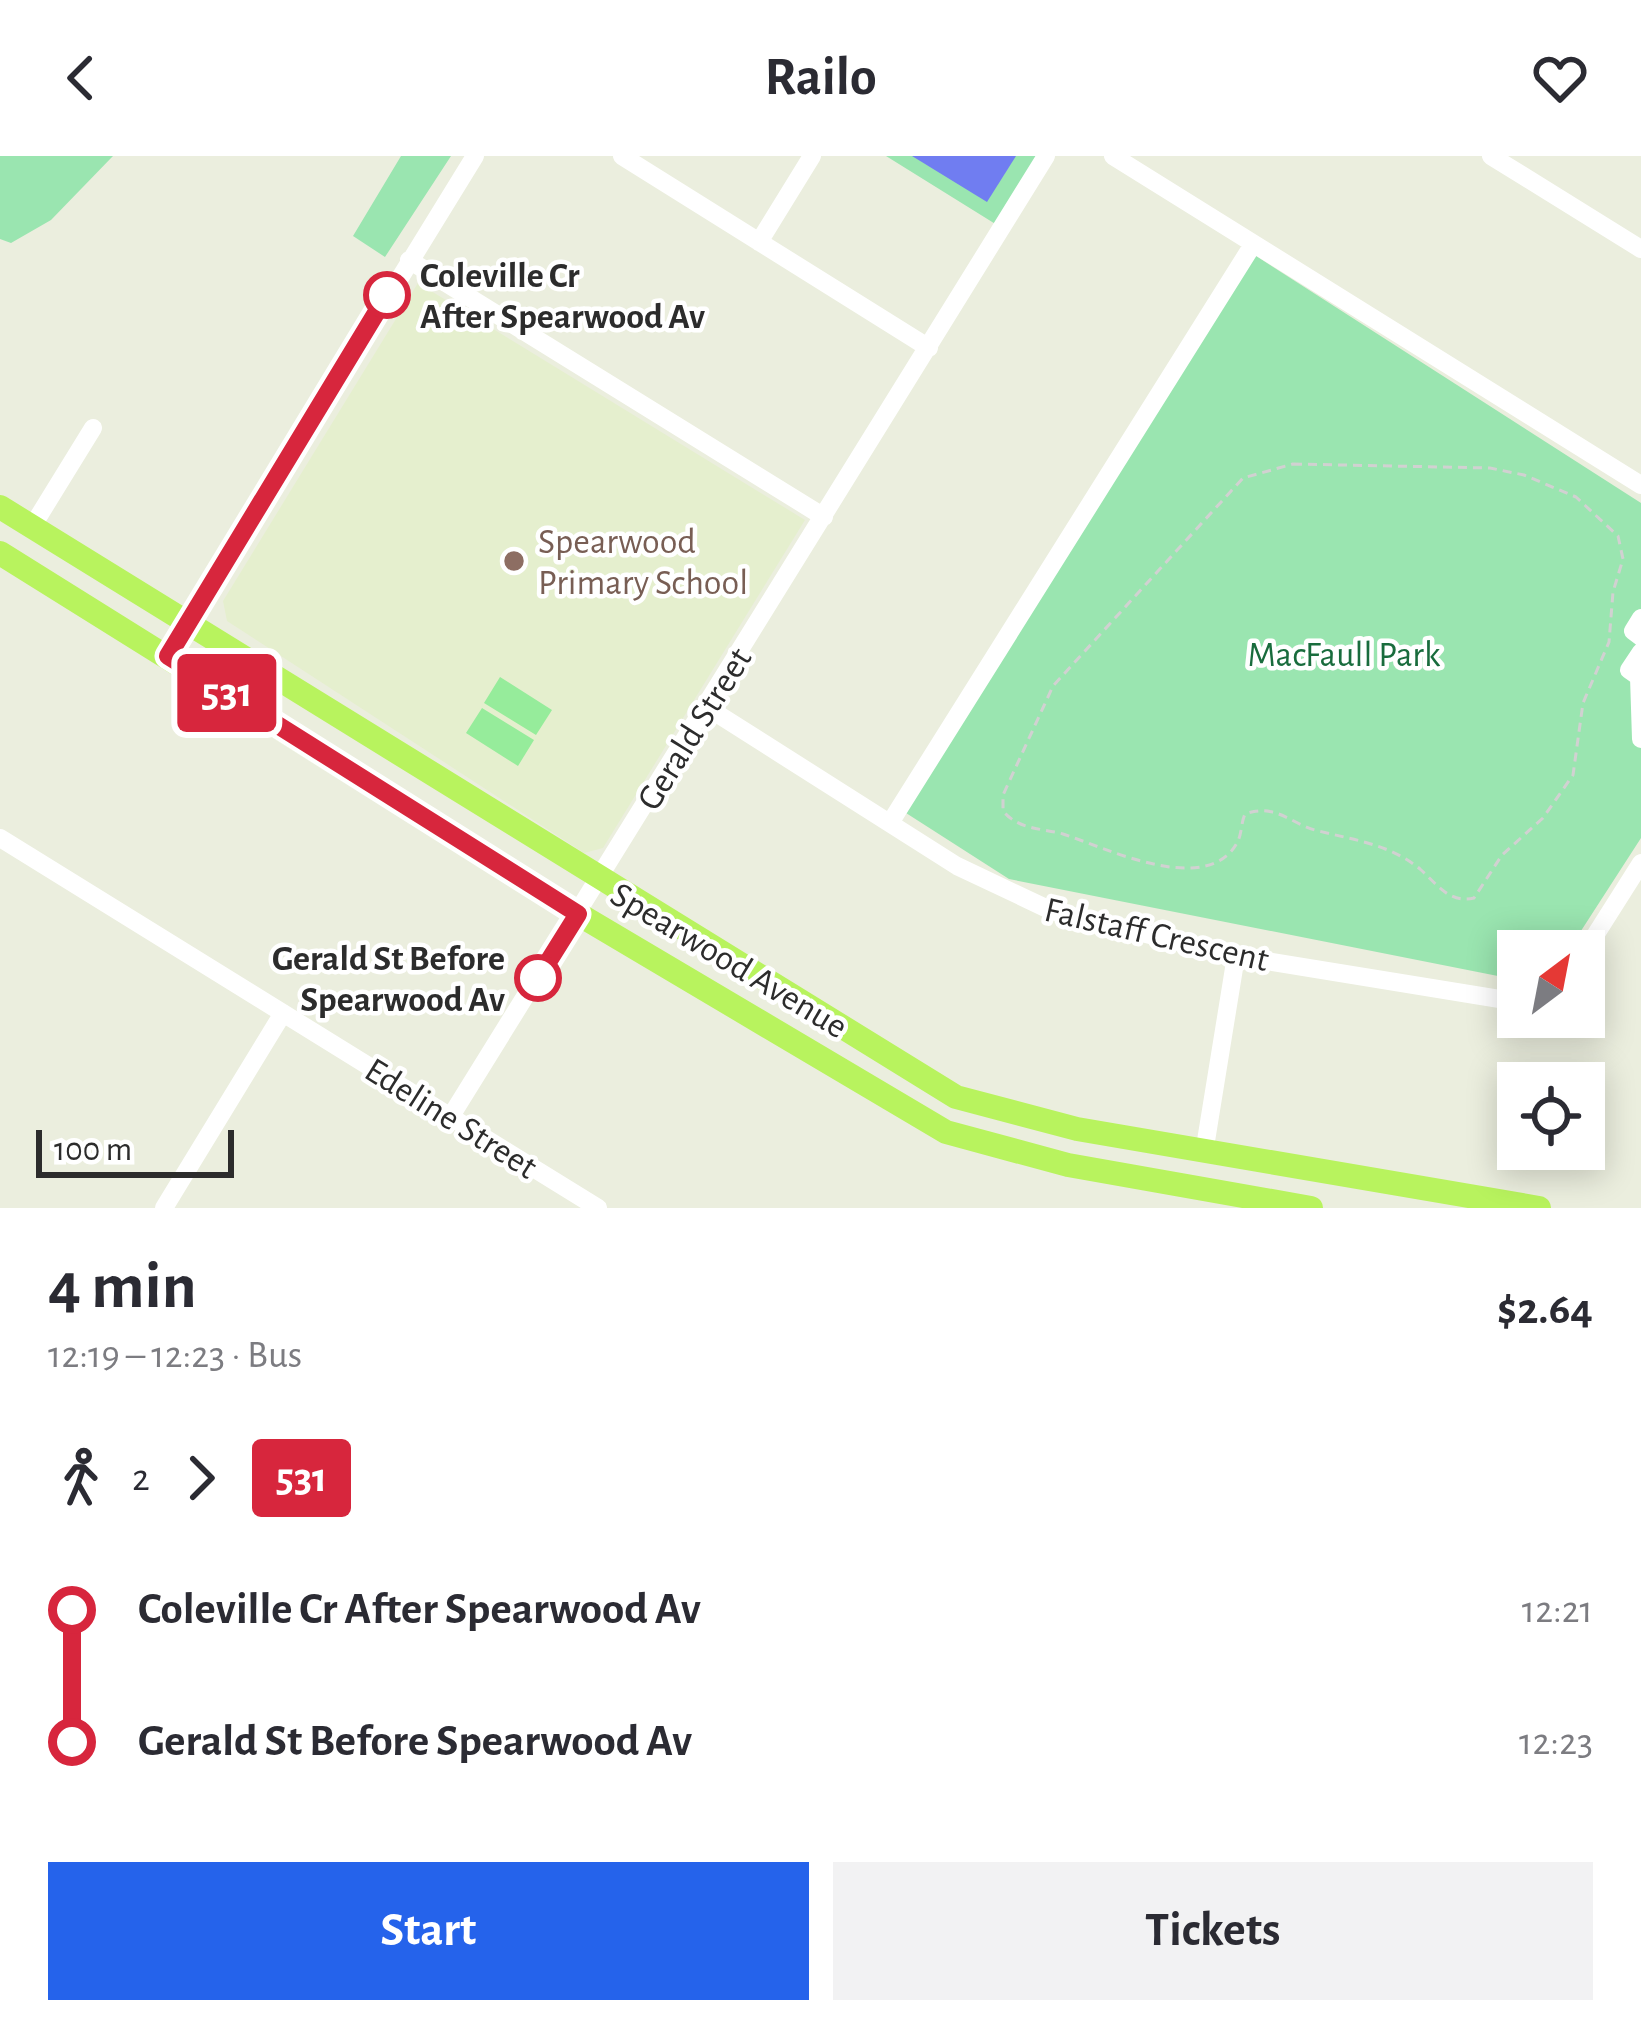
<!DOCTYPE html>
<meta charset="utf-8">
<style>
body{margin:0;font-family:"Alegreya Sans",sans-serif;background:#f2f2f3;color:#2b2b33;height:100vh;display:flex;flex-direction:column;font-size:45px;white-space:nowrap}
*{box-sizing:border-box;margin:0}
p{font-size:39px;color:#7c7c81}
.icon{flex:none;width:66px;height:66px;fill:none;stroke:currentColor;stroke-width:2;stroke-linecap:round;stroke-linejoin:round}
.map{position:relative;height:1052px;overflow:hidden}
.panel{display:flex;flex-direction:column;background:#fff;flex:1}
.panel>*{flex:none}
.badge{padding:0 24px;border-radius:9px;font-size:42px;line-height:78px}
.needle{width:78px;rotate:32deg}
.tools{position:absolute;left:1497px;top:774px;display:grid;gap:24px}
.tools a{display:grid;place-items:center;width:108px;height:108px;border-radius:0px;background:#fff;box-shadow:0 6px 30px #0003;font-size:60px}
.scale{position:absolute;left:36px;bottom:30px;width:198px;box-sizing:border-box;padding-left:12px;border:6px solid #2c2c2c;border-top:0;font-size:33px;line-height:42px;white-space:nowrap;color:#2c2c2c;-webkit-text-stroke:9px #fff;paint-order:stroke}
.map>.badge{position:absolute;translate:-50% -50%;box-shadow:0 0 0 6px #fff}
.legs{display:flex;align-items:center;gap:18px;height:132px;padding:0 48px;font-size:39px}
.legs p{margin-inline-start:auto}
.head{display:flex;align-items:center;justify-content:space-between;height:204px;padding:0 48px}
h1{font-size:66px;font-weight:700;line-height:90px}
.action{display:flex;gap:24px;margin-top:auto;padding:24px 48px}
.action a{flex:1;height:138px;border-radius:0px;background:#2563eb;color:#fff;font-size:48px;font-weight:700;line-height:138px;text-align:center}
.action a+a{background:#f2f2f3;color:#2b2b33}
ul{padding:0 48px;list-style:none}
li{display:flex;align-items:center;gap:42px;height:132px;font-size:45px}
li i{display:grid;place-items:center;width:18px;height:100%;margin:0 15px;background:currentColor}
li i::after{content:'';width:30px;height:30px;margin:-15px;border:9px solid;border-radius:50%;background:#fff}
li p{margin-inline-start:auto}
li:first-child i{background:linear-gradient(#0000 50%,currentColor 0)}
li:last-child i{background:linear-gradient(currentColor 50%,#0000 0)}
header{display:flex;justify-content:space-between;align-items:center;height:156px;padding:0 48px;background:#fff;font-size:54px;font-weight:700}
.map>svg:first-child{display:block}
</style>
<header><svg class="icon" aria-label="back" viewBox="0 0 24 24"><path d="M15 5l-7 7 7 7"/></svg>Railo<svg class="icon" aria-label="heart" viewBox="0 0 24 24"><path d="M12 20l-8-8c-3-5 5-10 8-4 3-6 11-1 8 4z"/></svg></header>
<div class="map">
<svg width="1641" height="1052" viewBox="0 0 1641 1052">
<rect width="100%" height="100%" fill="#ebeede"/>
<path fill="#e5efce" d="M418,127L805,364L603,692L584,697L227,465L223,445Z"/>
<path fill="#9ae5b0" d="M0,0H113L51,64L11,87L0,83Z
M401,0H451L385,101L353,80Z
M886,0H1040L997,69Z
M1253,98L1641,347V682L1568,795H1518V824L1009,723L906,657Z"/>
<path fill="#96ec9b" d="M500,521L552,554L536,579L484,547Z
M482,552L534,584L518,610L466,577Z"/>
<path fill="#707df1" d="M912,0H1016L987,46Z"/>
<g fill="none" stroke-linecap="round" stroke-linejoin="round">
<path stroke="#d1d1d1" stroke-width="3" stroke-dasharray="9 6" stroke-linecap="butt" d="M1293,308L1490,312L1524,319L1576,341L1618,380L1623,403L1613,436L1609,486L1583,547L1573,619L1543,662L1502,699L1474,742C1449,748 1437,728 1420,713C1388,687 1352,684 1315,674C1290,667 1275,647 1245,658C1241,667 1242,676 1238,685C1208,744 1102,690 1063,678C1041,672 1019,674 1003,655V639L1053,530L1243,322Z"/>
<path stroke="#fff" stroke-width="18" d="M622,0L929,192
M1113,0L1641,329
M1491,0L1641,93
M759,86L812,0
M409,104L824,361
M32,371L93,272
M1641,462L1633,475L1641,481
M1641,496L1629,514L1639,521L1641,583
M168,499L475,0
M705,550L957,710L1052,755L1236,800L1518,846
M890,667L1252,90
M0,682L598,1052
M1584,797L1641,707
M451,960L1046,0
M1205,991L1236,800
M164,1052L283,857"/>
<path stroke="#b8f35e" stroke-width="24" d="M0,351L956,941L1077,973L1539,1052
M0,397L578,758L946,976L1068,1009L1311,1052"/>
</g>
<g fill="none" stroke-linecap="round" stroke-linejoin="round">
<defs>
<path id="line-1" d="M387,139L168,500L578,758L538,822"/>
</defs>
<use href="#line-1" stroke="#fff" stroke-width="27"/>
<use href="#line-1" stroke="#d7263d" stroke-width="18"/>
</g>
<g fill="#fff" stroke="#d7263d" stroke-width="6">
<circle cx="387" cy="139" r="21"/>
<circle cx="538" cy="822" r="21"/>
</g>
<circle fill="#8d6e63" stroke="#fff" stroke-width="4.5" cx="514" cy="405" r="12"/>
<g text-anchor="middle" stroke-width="9" stroke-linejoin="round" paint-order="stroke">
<g font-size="36" font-weight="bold" fill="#2c2c2c" stroke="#fff" text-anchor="start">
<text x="420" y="131">Coleville Cr<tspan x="420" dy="41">After Spearwood Av</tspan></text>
<text x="505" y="814" text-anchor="end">Gerald St Before<tspan x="505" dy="41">Spearwood Av</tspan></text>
</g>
<g font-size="36" fill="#785e54" stroke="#fff" text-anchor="start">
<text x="538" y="397">Spearwood<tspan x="538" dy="41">Primary School</tspan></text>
</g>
<g font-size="36" fill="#196c3d" stroke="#fff">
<text x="1344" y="510">MacFaull Park</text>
</g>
<g font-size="36" fill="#2c2c2c" stroke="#fff">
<text transform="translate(693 572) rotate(-58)" y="13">Gerald Street</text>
<text transform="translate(1157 777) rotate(13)" y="13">Falstaff Crescent</text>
<text transform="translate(730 803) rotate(31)" y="13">Spearwood Avenue</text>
<text transform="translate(452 961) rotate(32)" y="13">Edeline Street</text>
</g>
</g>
</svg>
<div class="tools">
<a><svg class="needle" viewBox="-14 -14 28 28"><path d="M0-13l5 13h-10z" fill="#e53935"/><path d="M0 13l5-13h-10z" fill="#7c7c81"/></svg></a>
<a><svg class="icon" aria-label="locate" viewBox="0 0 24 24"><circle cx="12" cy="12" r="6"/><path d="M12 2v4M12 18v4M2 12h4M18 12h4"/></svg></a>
</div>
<div class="scale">100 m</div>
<b class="badge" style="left:227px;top:537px;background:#d7263d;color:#fff">531</b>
</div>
<section class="panel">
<div class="head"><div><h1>4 min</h1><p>12:19 – 12:23 · Bus</p></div><b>$2.64</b></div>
<div class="legs"><svg class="icon" aria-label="walk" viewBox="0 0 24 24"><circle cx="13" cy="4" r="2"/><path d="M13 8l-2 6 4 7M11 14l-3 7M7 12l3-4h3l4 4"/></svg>2<svg class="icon" aria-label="forward" viewBox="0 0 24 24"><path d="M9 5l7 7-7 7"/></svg><b class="badge" style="background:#d7263d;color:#fff">531</b></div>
<ul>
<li><i style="color:#d7263d"></i><b>Coleville Cr After Spearwood Av</b><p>12:21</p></li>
<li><i style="color:#d7263d"></i><b>Gerald St Before Spearwood Av</b><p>12:23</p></li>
</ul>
<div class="action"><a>Start</a><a>Tickets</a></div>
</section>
